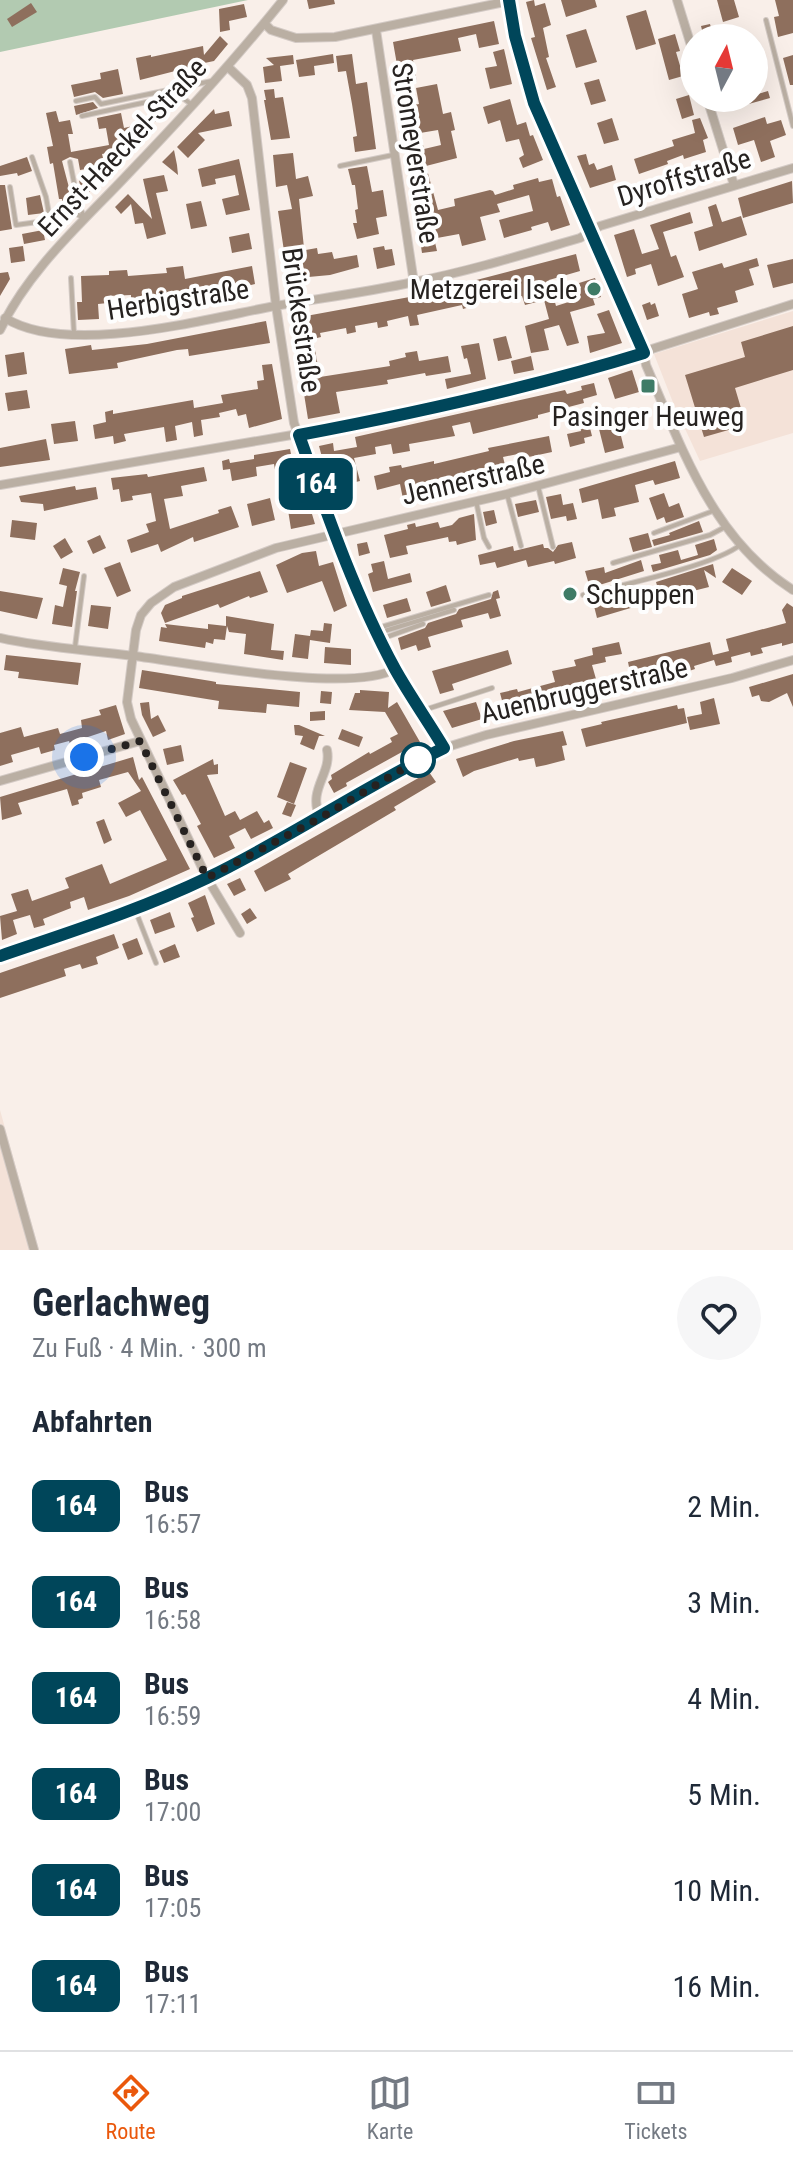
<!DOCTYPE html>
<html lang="de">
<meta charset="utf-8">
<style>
body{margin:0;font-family:"Roboto Condensed",sans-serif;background:#f6f6f7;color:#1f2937;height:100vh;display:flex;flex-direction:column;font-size:30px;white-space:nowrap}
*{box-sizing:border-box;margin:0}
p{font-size:26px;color:#747a83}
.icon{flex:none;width:44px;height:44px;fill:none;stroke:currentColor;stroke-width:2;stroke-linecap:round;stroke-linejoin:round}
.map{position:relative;height:1250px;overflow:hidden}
.details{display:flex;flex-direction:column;background:#fff;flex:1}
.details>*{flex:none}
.badge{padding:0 16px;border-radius:12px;font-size:28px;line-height:52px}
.needle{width:52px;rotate:7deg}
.tools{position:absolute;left:680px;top:24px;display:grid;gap:16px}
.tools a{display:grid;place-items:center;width:88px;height:88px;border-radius:50%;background:#fff;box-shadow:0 8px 32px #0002;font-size:40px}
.you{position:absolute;width:40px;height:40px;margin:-20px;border:6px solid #fff;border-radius:50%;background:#1a73e8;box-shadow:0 0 0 12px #1a73e833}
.map>.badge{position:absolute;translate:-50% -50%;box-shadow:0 0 0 4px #fff}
h2{padding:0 32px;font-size:30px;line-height:72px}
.round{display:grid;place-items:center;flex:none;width:84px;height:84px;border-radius:42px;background:#f6f6f7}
.head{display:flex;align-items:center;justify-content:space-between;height:136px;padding:0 32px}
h1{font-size:38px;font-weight:700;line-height:60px}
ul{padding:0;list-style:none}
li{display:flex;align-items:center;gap:24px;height:96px;padding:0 32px}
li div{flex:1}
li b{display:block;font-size:30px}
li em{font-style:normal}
li .badge{min-width:88px;font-weight:700;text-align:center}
.menu{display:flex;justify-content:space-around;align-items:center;height:112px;border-top:2px solid #e0e1e3;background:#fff;font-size:22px;color:#747a83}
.menu a{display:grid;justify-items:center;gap:4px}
.menu .current{color:#ea580c}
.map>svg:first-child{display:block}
</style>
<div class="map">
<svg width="793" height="1250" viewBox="0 0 793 1250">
<rect width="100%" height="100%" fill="#f9efe9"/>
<path fill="#f4e2d8" d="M793,311V433L700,461L674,405L654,354Z
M0,1110L39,1250H0Z"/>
<path fill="#b2cab1" d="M0,0H248L0,52Z"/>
<path fill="#8e6f5d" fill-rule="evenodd" d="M307,0H334L335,4L309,9Z
M534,0L535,6L545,3L551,25L543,28L549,57L546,58L556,87L547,90L531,38L535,37L526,2Z
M561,0H595L597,7L566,17Z
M717,0H734L739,17L723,22Z
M775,0H793V33L778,37L774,17L779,16Z
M31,3L37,12L12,27L7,19Z
M244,4L247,17L229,21L230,30L220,32L219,9Z
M646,10L656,44L636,50L626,16Z
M494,21L499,44L479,48L476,34L458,38L461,51L413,60L417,82L398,85L396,76H399L393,42Z
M710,24L714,38H704L701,26Z
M586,29L597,62L576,68L566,35Z
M675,34L680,51L676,52L683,76L669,80L658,39Z
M220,36L228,44L214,61L195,65L198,79L189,81L187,68L140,80L136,58L151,55V57L203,46L204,55Z
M504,49L512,84L490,89L485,68L497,66L493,52Z
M333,54L334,63L314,66L315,75L299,77L296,60Z
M352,54L356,84L367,82L376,149L355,152L353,137L357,136L352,104L346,71L338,72L336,56Z
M293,55L294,64L280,66L282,81L265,83L263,67L274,65L266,58Z
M793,55V85H790L783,58Z
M118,69L123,94L103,98L95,92L74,97L71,85L101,79L100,73Z
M599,79L606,101L591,105L584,83Z
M437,84L443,114L451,112L455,130L451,131L457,158L426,166L438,210L455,206L454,199L490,190L493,191L495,195L514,189L513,185L538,178L539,182L552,179L557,197L560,196L570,225L551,231L548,222L531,227L532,230L504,238L499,220L533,211L529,195L497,204L500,212L480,217L486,240L462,246L459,234L437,238L434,221L418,225L400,108L419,104L416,88ZM438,130L441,145L424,149L420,133Z
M274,89L275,98L283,97L290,138L271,140L264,100H266L264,90Z
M768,91L770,98L745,105L743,98H754V95Z
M689,95L694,115L682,119L676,99Z
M510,99L517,125L526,122L530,136L533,135L543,160L523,168L519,158L524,155L519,139L506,142L500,120L488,124L483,107Z
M93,102L98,108L76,115L74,106Z
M170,102L171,108L162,110L164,120L155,122L153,112L162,110L160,104Z
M214,109L215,114L229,111L232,126L198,133L205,140L188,158L177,147Z
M56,111L59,122L70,120L73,134H68L71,152L109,145L106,128L99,129L97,118L121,113L124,128L146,123L148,132L130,135L132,148L102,154L105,166L80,170L78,159L70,157L62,161L72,199V205L63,206L62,199H59L53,163L50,164L47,147L53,146L46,113Z
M765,117L767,124L781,120L786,135L770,141L775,157L761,162L754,140L738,145L733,128Z
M612,118L619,140L604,144L597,123Z
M700,118L708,138L703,140L706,152L684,159L683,155L667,161L668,164L639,174L634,159L674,146L672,140L695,133L692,120Z
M174,150L177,165L178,175L162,162Z
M293,153L296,179L308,176L313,196L299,199L304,248L284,251L278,211L292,209L287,185L276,187L273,155Z
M586,154L589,165L594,163L597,170L612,165L616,180L590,188L577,156Z
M27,157L32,171L18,176L17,173L0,176V166Z
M239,159L250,210L226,215L222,199L239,195L235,175L215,179L216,184L202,187L198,169Z
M367,166L372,192L383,190L387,216L376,218L379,234L357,239L353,223H357L355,210L358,209L355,185H352L348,169Z
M87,173L90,192H85L86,196L82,197L78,174Z
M164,175L168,191L156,193L166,234L147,239L143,223L135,224L131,204L121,214L115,207L128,194L152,219L143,179Z
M792,181L793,203L743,218L738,198Z
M0,185H5L12,229L0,231Z
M40,195L44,213L28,215L26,198Z
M201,201L207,226L191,229L186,204Z
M716,204L722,222L741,216L747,235L699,251L694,232L713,226L708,207Z
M690,212L693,223L663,232L671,257L676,255L684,277L658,286L651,264L635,269L636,274L627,277L614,235L634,229L642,254L659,249L650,225Z
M43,230L45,240L24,244L22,234Z
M249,233L252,249L232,253L229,237Z
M434,238L437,251L422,253L420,240Z
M23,246L25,261L11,263L9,248Z
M384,246L385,250L392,249L395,265L377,269L373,248Z
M317,248L318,254L332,252L334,259L357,255L359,267L330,275L287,279L286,267L302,264L300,251Z
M576,254L580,271L549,280L556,306L575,300L573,291L581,288L579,283L595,278L601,297L593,299L595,305L570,312L579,343L567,346L559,325L544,329L549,350L531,353L525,326L549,319L544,300L525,305L522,296L511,298L509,290L487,295L488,300L472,303L473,306L463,309L462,305L417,315L419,325L410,326L408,316L387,321L388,326L378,328L377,322L355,326L356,332L347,334L346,328L320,333L321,337L313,339L320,377L390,366L389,361L406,357L405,353L417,351L419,361L448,356L451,372L426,376L425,373L387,380L388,384L336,392L340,413L308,419L301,375L304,374L295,318L415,296Z
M757,258L759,266L749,269L754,285L735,291L738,302L717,308L719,314L710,316L709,312L689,318L682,294L698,289L692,272L722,263L724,268Z
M793,259V283L773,288L767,265Z
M183,266L185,279L252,266L255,284L219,293V290L193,295L192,291L176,294L177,303L165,304L164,296L144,298L145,307L136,308V305H131V295L108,296V303L98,304L99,319L78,320L77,302H82L81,276L109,275V271L127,270L128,276L167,273L166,268Z
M8,272L10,279L0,296V273Z
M650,302L651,305L655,303L659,316L647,320L642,305Z
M609,310L622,343L590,353L587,336L605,333L597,314Z
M266,321L270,343L189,356L188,349L177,350L117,363L118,368L69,374L65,349L91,345L92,350L147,344Z
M793,326V370L735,388L746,425L704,437L685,375L745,357L741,342Z
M506,336L512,358L498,361L493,339Z
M479,343L486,379L447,389L445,379L471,374L467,358L464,359L461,346Z
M24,352L27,374L8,377L5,355Z
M531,356L534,370L514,374L511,361Z
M272,364L282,419L249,428L246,414L238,416L236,409L219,413L220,417L201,420L203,435L194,437L192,422L175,426L177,440L166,442L164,427L124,434L126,441L114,444L113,436L95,439L93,425L106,422L105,412L113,410V414L193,400L194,408L223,403L221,395L258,389L257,381L264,380L262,365Z
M632,370L639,392L615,399L608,378Z
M594,383L597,395L583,399L584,403L538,415V418L473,434L470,422L452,426L455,436L409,444L410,451L393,454L391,444L375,447L376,454L354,458L360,481L343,485L340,473L327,476L319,446L333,443L334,451L357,447L355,437L565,390L567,394L582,390L581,386Z
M27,390L30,408L8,411L5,393Z
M588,420L592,436L584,438L585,443L570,447L567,434L581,431L579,422Z
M75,421L78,441L54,444L51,424Z
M618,424L624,448L605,453L599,429Z
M549,436L552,452L524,458L523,453L503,457L505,465L488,469L492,483L483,485L481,475L455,481L457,490L441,495L439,483L410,489L413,502L404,504L400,484L377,490L374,476L390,472L389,467L401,465L402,468L434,461V464L489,451L488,448Z
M46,439L50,460L0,467V448Z
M290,449L299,495L306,494L315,524L291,529L285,491L279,492L274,464L256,467L257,476L232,481L230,469L223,470L222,461L229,459L230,463L254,459V455Z
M675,461L680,478L655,485L653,480L635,485L639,502L614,508L616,516L602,519L598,499L582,503L579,489Z
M204,467L207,481L181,486L183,496L164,499L170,529L219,513L218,510L231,506L239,527L194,542L193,537L161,552L158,544L131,553L127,540L149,532L146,524L156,521L151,493L132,496L133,500L121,502L119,489L113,490L111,478L147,474L148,477Z
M75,486L76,490L96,487L98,499L44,511L43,504L21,502L19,496Z
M350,490L354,505L340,508L337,493Z
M664,493L669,507L679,503L684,517L666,523L664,517L657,520L649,498Z
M561,494L563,505L573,503L577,519L567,521L566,516L551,519L546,497Z
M270,498L275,520L252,526L247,504Z
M536,500L539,512L518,517L515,504Z
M494,510L497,523L486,526L483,512Z
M474,514L476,540L457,545L456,541L449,542L448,537L406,546L408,554L390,558L384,535L408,529L407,525L415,523L416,527L438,522L440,528L452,525L459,518Z
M12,520L37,523L35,540L10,537Z
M699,521L703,532L654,546L652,540L670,535L669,533Z
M648,533L652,547L633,552L629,538Z
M100,535L106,548L93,554L87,541Z
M65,538L73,552L61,559L53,546Z
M714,539L717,550L710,555L653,572L651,565L661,563L659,555L678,550L681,560L698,555L695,545Z
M367,542L370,553L359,556L357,544Z
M572,542L576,558L555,564L554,561L528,567L526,560L497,568L495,562L480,565L478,555L513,546L514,551L543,544L544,548H548L553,552L558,545Z
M316,551L319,566L333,562L347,606L334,612L322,581L287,593L276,565L302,553Z
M641,560L644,571L590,588L585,571L604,567L605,573Z
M384,561L388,579L410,573L412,582L373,592L368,574L373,572L371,564Z
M120,562L131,591L117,597L104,568Z
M713,564L716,578L704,570L709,587L661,599L656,582Z
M63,568L80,572L75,591H77L72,627L52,624L55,605L63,607L67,586L59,584Z
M732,568L752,581L742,595L722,582Z
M260,571L268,592L250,598L249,596L220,608L218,604L165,623L161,613L165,605L182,598V596Z
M446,585L451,601L431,607L426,592Z
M645,588L648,602L644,604L597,618L592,598Z
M498,590L500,598L496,599L501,616L490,619L488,613L461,620L463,627L428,637L431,647L418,651L416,645L401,650L398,638L425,628L428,623L456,614L459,609L491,599L493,592Z
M0,591L43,598L37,619L0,611Z
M407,598L411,611L387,618L383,605Z
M787,603L793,607V643L782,646V643L761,648L763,653L751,656L750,652L731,657L732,662L716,666L714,660L694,666L695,669L689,671L682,673L681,668L663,673L665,679L654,682L652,677L632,681L633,686L625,688L622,674L630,672L628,662L710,642L713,655L729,651L726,639L786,623L782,610Z
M91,605L111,607L108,629L88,626Z
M226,616L274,624L271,650L284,651L283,660L244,654L246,634L229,632L227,626L225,640L214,639L213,644L206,642L205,648L159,641L161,627L167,628L165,624L208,629V624L226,626Z
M324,623L332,624L330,643L310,640L308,659L292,657L295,634L310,636L311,630L323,631Z
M619,642L622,654L605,657L606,662L592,665L596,679L571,685L573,691L547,697L549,704L533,708L531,701L504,708L500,693L517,689L518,692L555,682L552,671L576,666L574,660L593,655L592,648Z
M325,647L351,649V665L324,663Z
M508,650L512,664L452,684L454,690L440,694L432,671Z
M6,655L81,663L78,685L18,678L19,672L4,670Z
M142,670L211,681L216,682V684L300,692L299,707L267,704L266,713L218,709L219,701L139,688Z
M793,674V707L787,693L769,702L761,701L759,695L752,697L749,687Z
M360,690L389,692L388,708L397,702L420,742L346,783L347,786L334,793L328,782L332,779L331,775L369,752L370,754L392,742L390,738L398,734L385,712L349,710L355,693H360Z
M321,691L332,692L331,704L320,703Z
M714,698L720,724L690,730L687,717L702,714L700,702Z
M149,702L151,719L158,715L166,731L153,737L142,715L140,703Z
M476,702L482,719L452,728L443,711Z
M116,705L125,734L108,740L106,731L85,738L86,743L71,747L69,741L54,745L55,750L41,754L39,747L11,755L13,762L0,766V733L21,727L24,737L58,728L60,734L82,728L81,720L101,715L99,710Z
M677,705L678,709L684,708L687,723L586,747L581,729L602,724L601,722Z
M325,711V720L310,721V712Z
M294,725H299L325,736H319L314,750L300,744L303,736L295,735Z
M342,729L363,737L359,747L338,739Z
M563,731L567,745L562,746L565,760L546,765L536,767L534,758L519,761L518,758L474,771L463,777L456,759L514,741Z
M181,745L184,761L167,765L163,749Z
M133,757L139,780L142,777L190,869L129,896L88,910L84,897L70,902L71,908L43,919L45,925L34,928L30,915L13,920L17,934L2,940L0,916L17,911L11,894L28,889L32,901L69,888L65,878L102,864L110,884L167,860L140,810L126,817L118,803L141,791L128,772L99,780L101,787L82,793L83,798L78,800L79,804L72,806L67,789L18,803L22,814L2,820L0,797Z
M213,759L214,765L218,764V774L207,775L225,816L235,811L240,820L257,811L264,823L269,820L273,828L251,839L245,828L229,836L235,848L214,858L197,826L201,824L185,794L182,795L173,780Z
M290,762L307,768L294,804L277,797Z
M429,772L436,782L394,807L396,810L298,868L288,874L291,879L265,892L254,871Z
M287,802L296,805L291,817L282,814Z
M104,819L112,840L104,844L96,822Z
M240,878L246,890L234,896L227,884Z
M205,895L215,924L197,932L191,918L194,917L188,903Z
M250,908L257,918L247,924L241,914Z
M170,912L175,927L155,934L150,920Z
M114,934L119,948L96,957L98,964L82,969L80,964L64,969L66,976L0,998V973Z
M137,938L143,954L128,960L122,944Z
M175,944L180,957L164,963L159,951Z"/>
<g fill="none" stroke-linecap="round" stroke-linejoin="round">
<defs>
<path id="lane" d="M766,20L793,126
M76,101L95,97L101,104L212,81
M82,116L170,97L180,96L191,104
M32,157L46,197L49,214L70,210L85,219L78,203L70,162
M340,166L393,155
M10,187L16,225L45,221L49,214
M71,278L74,334
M538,486L553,547
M507,494L521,546
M476,501L484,538L489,547
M654,533L713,511
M613,563L710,535L725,527
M583,595C618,586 716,565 740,545
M378,628L489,595
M378,633L454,610
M381,639L423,624
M75,647L84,576
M421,711L492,688
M136,912L156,963"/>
<path id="street" d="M509,0L515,36L534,103L644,353L646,365C682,448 712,539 793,590
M677,0L694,55
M264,23L271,30L296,38L335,37L509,1
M376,30L414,283
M228,67L247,85L252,98L276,306L294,423L334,532L374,625L395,669L444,748
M707,98L734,185
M5,318C68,357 205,319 275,306C322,298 368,292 414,282C470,271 525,254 580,238L600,226L793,168
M0,330C29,269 82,223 128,174C182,118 234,61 283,0
M0,485L397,417L561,378L793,304
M0,638C44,648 89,650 134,656C191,663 350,694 395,669
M0,781L140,741
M320,818C307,789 332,774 327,750
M240,933L207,878L131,719L127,702L136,630L141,615L151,603L174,587L276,548L507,494L681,447
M0,956L135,910L207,878L320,818L418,760L444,748L486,735L732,678L793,660
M0,1129L34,1250"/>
</defs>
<use href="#lane" stroke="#d3cac5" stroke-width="6"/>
<use href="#street" stroke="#d3cac5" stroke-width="10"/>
<use href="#lane" stroke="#baafa3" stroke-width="4"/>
<use href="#street" stroke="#baafa3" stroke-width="8"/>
</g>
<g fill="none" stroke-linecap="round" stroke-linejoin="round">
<defs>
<path id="line" d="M0,956C70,932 140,910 207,878C288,839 363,787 444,748C428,721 410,696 395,669C355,595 327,514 299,435C416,413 530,388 644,353L534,103L515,36L509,0"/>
</defs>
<use href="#line" stroke="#fff" stroke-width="18"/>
<use href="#line" stroke="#00465a" stroke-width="12"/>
<path stroke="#262220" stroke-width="8" stroke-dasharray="0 14.4" d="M84,757L140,741L207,878L320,818L418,760"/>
</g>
<g fill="#3e7b66" stroke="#fefefe" stroke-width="3">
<circle cx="594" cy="289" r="8"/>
<rect x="640" y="378" width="16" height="16" rx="4"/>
<circle cx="570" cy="594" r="8"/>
</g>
<circle fill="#fff" stroke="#00465a" stroke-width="4" cx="418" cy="760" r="16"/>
<g text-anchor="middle" stroke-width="8" stroke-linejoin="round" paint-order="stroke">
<g font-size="28" fill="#262220" stroke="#fefefe">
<text transform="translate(122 147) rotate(-47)" y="10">Ernst-Haeckel-Straße</text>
<text transform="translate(416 153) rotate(81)" y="10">Stromeyerstraße</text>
<text transform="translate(684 177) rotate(-17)" y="10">Dyroffstraße</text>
<text transform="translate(178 299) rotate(-9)" y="10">Herbigstraße</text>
<text transform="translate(302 320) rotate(82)" y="10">Brückestraße</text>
<text transform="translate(473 479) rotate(-13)" y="10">Jennerstraße</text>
<text transform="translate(584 690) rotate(-13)" y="10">Auenbruggerstraße</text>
</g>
<g font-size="28" fill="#262220" stroke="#fefefe" text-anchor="end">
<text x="578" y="299">Metzgerei Isele</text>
<text x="648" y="426" text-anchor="middle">Pasinger Heuweg</text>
<text x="586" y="604" text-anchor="start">Schuppen</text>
</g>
</g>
</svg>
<div class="tools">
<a><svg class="needle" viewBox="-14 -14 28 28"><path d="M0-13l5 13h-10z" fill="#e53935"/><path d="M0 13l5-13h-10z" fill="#747a83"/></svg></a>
</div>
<div class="you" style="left:84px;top:757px"></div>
<b class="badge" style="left:316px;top:484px;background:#00465a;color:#fff">164</b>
</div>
<section class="details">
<div class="head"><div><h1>Gerlachweg</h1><p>Zu Fuß · 4 Min. · 300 m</p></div><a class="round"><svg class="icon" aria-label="heart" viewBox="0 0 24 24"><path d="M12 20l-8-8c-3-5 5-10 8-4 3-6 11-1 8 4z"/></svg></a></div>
<h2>Abfahrten</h2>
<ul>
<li><span class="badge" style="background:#00465a;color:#fff">164</span><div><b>Bus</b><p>16:57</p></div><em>2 Min.</em></li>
<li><span class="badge" style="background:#00465a;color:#fff">164</span><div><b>Bus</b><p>16:58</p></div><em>3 Min.</em></li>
<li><span class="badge" style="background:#00465a;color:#fff">164</span><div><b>Bus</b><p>16:59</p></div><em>4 Min.</em></li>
<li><span class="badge" style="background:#00465a;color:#fff">164</span><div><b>Bus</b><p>17:00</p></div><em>5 Min.</em></li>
<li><span class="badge" style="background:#00465a;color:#fff">164</span><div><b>Bus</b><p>17:05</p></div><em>10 Min.</em></li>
<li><span class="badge" style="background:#00465a;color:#fff">164</span><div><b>Bus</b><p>17:11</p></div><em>16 Min.</em></li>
</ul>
</section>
<nav class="menu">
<a class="current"><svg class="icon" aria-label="directions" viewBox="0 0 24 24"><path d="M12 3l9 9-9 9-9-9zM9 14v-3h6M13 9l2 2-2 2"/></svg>Route</a>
<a><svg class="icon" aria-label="map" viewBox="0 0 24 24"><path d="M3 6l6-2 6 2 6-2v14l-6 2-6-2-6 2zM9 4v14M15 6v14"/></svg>Karte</a>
<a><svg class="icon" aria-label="tickets" viewBox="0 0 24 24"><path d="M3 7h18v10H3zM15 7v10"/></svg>Tickets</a>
</nav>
